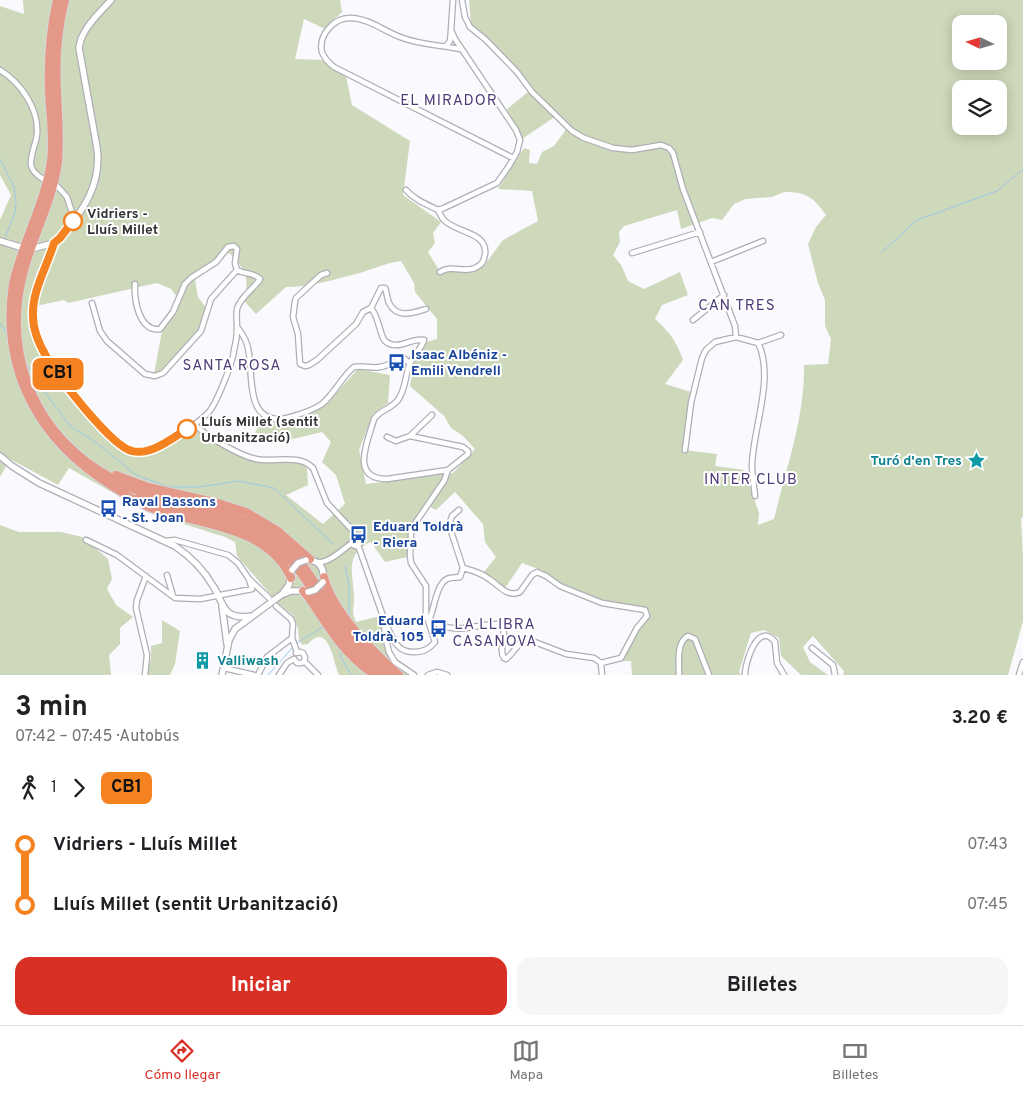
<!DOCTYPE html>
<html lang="es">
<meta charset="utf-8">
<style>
body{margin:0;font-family:Overpass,sans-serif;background:#f6f6f6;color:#202124;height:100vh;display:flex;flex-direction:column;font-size:19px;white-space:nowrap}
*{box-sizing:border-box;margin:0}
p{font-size:16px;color:#757577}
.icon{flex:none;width:28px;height:28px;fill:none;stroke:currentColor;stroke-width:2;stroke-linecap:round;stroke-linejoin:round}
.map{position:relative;height:675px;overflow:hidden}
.sheet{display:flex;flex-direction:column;background:#fff;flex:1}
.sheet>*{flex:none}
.badge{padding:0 10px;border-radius:8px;font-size:18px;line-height:32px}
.needle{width:32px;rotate:275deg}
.tools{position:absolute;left:952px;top:15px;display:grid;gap:10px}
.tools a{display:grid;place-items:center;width:55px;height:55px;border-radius:10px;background:#fff;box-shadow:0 2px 12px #0003;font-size:25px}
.map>.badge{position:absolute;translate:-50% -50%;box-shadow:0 0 0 2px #fff}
.legs{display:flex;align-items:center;gap:8px;height:55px;padding:0 15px;font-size:16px}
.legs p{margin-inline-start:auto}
.overview{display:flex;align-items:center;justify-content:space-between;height:85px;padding:0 15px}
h1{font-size:28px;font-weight:700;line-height:38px}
.primary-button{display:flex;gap:10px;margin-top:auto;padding:10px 15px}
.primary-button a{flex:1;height:58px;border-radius:15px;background:#d93025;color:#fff;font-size:20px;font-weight:700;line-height:58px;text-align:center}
.primary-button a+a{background:#f6f6f6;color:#202124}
ul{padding:0 15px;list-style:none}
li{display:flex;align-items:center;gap:18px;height:60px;font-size:19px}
li i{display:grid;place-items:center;width:8px;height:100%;margin:0 6px;background:currentColor}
li i::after{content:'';width:12px;height:12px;margin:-6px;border:4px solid;border-radius:50%;background:#fff}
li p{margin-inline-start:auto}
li:first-child i{background:linear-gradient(#0000 50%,currentColor 0)}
li:last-child i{background:linear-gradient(currentColor 50%,#0000 0)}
.menu{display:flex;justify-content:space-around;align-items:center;height:70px;border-top:1px solid #e0e0e0;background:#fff;font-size:14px;color:#757577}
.menu a{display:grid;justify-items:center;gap:2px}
.menu .selected{color:#d93025}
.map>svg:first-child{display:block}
</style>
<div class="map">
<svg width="1023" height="675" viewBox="0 0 1023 675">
<rect width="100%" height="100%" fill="#f9f9fe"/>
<path fill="#ced9bb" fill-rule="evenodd" d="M23,0H340L342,12L325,29L304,19L295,59L324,60L327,65L346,76L352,105L410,141L403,195L441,222L433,233L435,243L428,252L439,270L470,272L486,263L503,240L538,221L532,191L498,189L524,148L530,150L529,163L537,164L542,152L554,146L570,124L559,114L522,139L507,109L533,88C516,63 494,43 471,25L469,0H1023V516L1021,519L1023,557V621L1008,675H843L844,671L813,636L803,647L810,662L828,675H801L781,656L779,638L764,630L751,633L739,672L741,675H632L631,661H623L637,634L650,613L646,607L602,601L561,583L541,570L522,563L505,588L483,573L496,557L485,542L483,524L455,492L436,510L425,504L412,524L407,557L385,562L371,542C343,554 354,576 354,599C354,611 351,610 356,622L380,616C382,644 384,660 410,675H339C333,662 329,621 308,644L302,645L299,640L298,628L293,615L278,603L237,556L235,542L225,537L149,513L69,468L58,485L10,459L0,477V220L11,195L0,175V6L24,14ZM961,24H999V61H961ZM961,89H999V126H961ZM784,192C807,192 813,197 826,215L816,227L808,244L818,283L825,300V326L831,339L828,364L804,365C805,417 786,469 774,519L758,525L759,513L744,470L715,466L717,454L683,450L691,392L665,384L683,360C676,340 670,333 655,319L662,305L688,295L680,272L644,289L628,281L621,265L613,255L620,242L619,232L624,226L677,210L681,229L712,218L722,220L734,204L746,199L772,197ZM229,253C248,271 248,277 245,302L256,314L286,287C310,287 333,280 356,274C371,270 385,263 401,261L414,283L415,292L437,319V339L417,345L410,386L444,416L451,428L462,435L475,449L453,473L366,484L359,450L373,414L388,403L390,375L358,369C347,381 326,406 312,413C298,421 278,423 262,419L253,437L272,444L322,432L331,442L322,462L336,475L345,504L323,524L286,495L308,485L307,468L301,462L264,463L246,459L192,429C177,438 151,458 133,454C115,451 86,411 73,397C65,388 53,379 47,369C37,353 29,326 31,307L64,300L68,303L157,283L171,289L180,301L176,314L162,331L154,374L167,367L199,328L206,308L198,297L194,274L213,261Z
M0,525L19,532H61L82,537L108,559L112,579L107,589L116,605L133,617L120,628V644L109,655L111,675H0Z
M162,620L180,631L175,664L170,675H147L151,658V646L162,643Z"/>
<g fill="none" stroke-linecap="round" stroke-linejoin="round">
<path stroke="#9cc8e6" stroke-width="1" d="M0,159L14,187L16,202L15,213L4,240
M881,253L917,220L997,191L1023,169
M0,323L9,337
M26,363L43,390L71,427L94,441L136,475L169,487H199L238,481L274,488L333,544
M345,566L349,585V619
M297,643L323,627
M342,649L340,655L351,675
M268,675L294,646"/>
<defs>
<path id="minor" d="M462,0L465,17L470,27L486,40L517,72L532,92L572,131L584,138L613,148L632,150L661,145L669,148L673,153L683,189L735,326L736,337
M446,46L450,41L451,31
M460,49C440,45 420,45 400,37C384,31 368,18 350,18C334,18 318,35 322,52C324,58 329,63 334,67L513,158
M0,70C21,83 39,109 37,134C36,144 30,155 31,165C32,172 38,176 43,179
M57,186L67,197L74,219
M406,190C415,200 426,204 438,210L444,208L497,183L509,166L517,152L520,140L516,130L455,39L451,30L453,0
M438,210C440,213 441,217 444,220C456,233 488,232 485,254C484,260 483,264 477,267C465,274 452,264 440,272
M54,243C47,267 32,290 33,315C33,329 40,346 47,358C58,377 113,448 133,452C152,455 195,426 208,413C216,405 233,362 234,350C236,343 237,335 237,328C237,322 236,315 237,309C240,297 254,289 260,279C251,271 245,275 237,270
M632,253L700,232
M711,262L763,241
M327,273L321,275L310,285L296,298L295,301L293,317L298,334L300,364L305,366L309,365L317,360L356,324L363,312L371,308C379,317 380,336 385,341C398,352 411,337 424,340C421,349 414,355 410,363C405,375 406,389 398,400C391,409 380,410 374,419C368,441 349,479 387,479L448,470L468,454V451L463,447L410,436L396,441L387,437
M135,284C134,300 139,332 160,329L173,312L185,284L191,278L216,262L228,247L234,246L237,249L235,263L237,270
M92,303L100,331L107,341L145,374L155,376L163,373L201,331L211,299L237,270
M371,308L381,288H385C387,293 387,298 389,303C397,319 413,313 426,309
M693,320L724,295
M237,327C244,335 248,344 249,354C253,380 246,426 287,418C298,415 312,411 322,404C335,393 343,375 354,367C363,365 372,369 380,367C389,366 395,359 405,359L410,364
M758,343L781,335
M194,424C206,436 240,456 256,459C274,463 299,453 313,468L327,503L354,532L356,538
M410,436L432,415
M685,450L691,403L702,358L706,350L715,342L736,337L758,343C775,377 753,428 752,465C752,475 754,486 755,496
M352 542a4 4 0 1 1 8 0a4 4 0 1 1-8 0Z
M86,540L117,555L175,598L200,599L252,589L249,579
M165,541L175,540L228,555L238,563L249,579L269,598
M358,545L384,619L385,636L389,652L395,662L414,675
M318,562C328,564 343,549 352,543
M463,568C471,570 483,574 489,579C499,585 507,598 520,592L532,575L537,572L546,576L560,586L602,603L645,610L647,616L637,628L621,658L601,663
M167,575L173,596
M276,606L291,619L293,624L292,638L297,652
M384,619C391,634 395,653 414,652C424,652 429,649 435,642L426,614V586L411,563L410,555L411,534L416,522L444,481L448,470
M429,620C460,637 471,623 501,624C509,634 497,648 504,658L506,659C514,653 518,642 527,639L566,654L594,658L601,663L602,675
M429,620C434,611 436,584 447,579C451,577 456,578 460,577L463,568L449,525L452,516L459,510
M812,648L833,665L835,675
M296,653L300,652L303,653L305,657L304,661
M294,659L297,663H302L304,661
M304,661L318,675
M224,668L254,675
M145,675L147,655L136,608L137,600L146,576
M258,675L267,657L292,638
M279,675L287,663L294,659
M428,675L437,672L447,675
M679,675C679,663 676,642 688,636L695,639L709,675
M745,675C745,662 758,620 775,642L777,663L784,675
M1019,675L1023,662"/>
<path id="tertiary" d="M0,241L20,247
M35,248L54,243L60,238C83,211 102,184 97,148L79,48C81,29 99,14 111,0
M0,456L12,466L39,483L175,546C191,557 204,570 213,586C219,594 221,607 229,613C236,618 245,617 252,616
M307,560C319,560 325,568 323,580
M283,593L289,585L291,575
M222,606L227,644
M222,675L229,640L235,629L281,595L291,591H301"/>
<path id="motorway" d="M57,0C50,30 48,59 49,90C50,113 54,138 51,161C45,204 22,242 13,284C0,371 39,441 112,486C125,494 136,502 151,508C198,525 267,525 291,578
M65,0C57,31 55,60 57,92C58,115 60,139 58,162C53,199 35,232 25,267C2,347 29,425 100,471C110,477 120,483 131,488C179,506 233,506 276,538C308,562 322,598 345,629C358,646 375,661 392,675
M116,475L148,487L218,503L246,512L278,531L310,559
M138,498C185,513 236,516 276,547C304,569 318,603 339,632C351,649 366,662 382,675
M324,577C334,614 372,650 399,675
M303,591L309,598C328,627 345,656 375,675"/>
</defs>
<use href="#minor" stroke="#aeaeb6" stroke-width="7"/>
<use href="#tertiary" stroke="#aeaeb6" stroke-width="8"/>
<use href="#motorway" stroke="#d6d6d7" stroke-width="10"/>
<use href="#minor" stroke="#fff" stroke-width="4.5"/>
<use href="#tertiary" stroke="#fff" stroke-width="5.5"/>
<use href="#motorway" stroke="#e49988" stroke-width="8"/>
<defs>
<path id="tertiary-bridge" d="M292,570L298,563L306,560
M308,592L315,590L323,582"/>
</defs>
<use href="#tertiary-bridge" stroke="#aeaeb6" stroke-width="8" stroke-linecap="butt"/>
<use href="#tertiary-bridge" stroke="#fff" stroke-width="5.5"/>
</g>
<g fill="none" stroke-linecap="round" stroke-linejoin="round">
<defs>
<path id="line-1" d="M73,221L60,238L54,243C47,267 32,290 33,316C33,329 39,344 46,356C56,375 112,447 132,451C151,456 172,438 187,429"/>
</defs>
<use href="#line-1" stroke="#fff" stroke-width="11"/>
<use href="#line-1" stroke="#f58220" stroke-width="8"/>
</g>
<defs>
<symbol id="bus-bare" viewBox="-9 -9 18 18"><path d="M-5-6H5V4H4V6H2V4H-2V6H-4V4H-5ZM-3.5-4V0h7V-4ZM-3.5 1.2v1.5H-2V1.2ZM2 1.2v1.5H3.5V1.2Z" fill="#1a4fb4" stroke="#fff" stroke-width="2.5" paint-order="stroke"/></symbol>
<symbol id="sight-bare" viewBox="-9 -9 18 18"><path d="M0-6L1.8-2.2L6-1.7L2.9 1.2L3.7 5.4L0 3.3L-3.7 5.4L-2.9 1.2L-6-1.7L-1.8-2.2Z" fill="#0f9aa8" stroke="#fff" stroke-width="2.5" paint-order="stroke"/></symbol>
<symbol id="building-bare" viewBox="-9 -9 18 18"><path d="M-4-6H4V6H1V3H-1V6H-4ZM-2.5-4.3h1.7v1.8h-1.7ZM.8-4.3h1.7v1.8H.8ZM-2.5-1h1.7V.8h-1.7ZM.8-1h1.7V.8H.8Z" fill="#0f9aa8" stroke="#fff" stroke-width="2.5" paint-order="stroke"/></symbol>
</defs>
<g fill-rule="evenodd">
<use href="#bus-bare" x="384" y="350" width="25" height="25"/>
<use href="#sight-bare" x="964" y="448" width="25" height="25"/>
<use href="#bus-bare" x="96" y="496" width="25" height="25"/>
<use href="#bus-bare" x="346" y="522" width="25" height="25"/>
<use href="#bus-bare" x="426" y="616" width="25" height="25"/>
<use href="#building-bare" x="190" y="648" width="25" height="25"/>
</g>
<g fill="#fff" stroke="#f58220" stroke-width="2.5">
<circle cx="73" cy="221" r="9"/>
<circle cx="187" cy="429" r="9"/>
</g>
<g text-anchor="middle" stroke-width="4" stroke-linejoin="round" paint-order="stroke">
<g font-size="14" font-weight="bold" fill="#343437" stroke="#fff" text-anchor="start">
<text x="87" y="218">Vidriers -<tspan x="87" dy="16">Lluís Millet</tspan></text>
<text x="201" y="426">Lluís Millet (sentit<tspan x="201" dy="16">Urbanització)</tspan></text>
</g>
<g font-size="14" font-weight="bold" fill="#164399" stroke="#fff" text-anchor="start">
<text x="411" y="359">Isaac Albéniz -<tspan x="411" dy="16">Emili Vendrell</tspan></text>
<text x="122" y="506">Raval Bassons<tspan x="122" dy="16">- St. Joan</tspan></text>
<text x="373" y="531">Eduard Toldrà<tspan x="373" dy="16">- Riera</tspan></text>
<text x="424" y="625" text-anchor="end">Eduard<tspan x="424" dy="16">Toldrà, 105</tspan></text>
</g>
<g font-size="14" font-weight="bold" fill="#0d838f" stroke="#fff" text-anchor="end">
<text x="962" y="465">Turó d'en Tres</text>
<text x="217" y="665" text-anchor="start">Valliwash</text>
</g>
<g font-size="15" letter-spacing="1" fill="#4e3b77" stroke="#fff">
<text x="449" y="105">EL MIRADOR</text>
<text x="737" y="310">CAN TRES</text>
<text x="232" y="370">SANTA ROSA</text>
<text x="751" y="484">INTER CLUB</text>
<text x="495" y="629">LA LLIBRA<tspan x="495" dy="17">CASANOVA</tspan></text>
</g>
</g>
</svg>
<div class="tools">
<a><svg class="needle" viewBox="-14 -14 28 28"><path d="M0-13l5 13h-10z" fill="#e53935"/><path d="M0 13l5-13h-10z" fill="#757577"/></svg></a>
<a><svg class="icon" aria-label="layers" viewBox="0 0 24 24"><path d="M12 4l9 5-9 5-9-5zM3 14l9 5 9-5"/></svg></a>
</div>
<b class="badge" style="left:58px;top:374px;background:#f58220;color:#111">CB1</b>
</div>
<section class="sheet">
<div class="overview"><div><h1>3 min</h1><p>07:42 – 07:45 · Autobús</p></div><b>3.20 €</b></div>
<div class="legs"><svg class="icon" aria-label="walk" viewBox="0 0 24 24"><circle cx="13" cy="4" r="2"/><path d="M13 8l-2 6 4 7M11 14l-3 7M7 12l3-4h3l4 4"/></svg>1<svg class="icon" aria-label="forward" viewBox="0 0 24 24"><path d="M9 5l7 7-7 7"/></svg><b class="badge" style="background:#f58220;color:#111">CB1</b></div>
<ul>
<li><i style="color:#f58220"></i><b>Vidriers - Lluís Millet</b><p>07:43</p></li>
<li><i style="color:#f58220"></i><b>Lluís Millet (sentit Urbanització)</b><p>07:45</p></li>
</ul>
<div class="primary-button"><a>Iniciar</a><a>Billetes</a></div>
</section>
<nav class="menu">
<a class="selected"><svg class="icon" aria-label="directions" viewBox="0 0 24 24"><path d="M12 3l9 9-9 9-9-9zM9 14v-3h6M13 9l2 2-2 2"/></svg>Cómo llegar</a>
<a><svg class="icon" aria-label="map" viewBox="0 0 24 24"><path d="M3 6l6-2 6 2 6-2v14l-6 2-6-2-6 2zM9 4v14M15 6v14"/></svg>Mapa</a>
<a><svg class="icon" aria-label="tickets" viewBox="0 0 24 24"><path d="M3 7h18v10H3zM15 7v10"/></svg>Billetes</a>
</nav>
